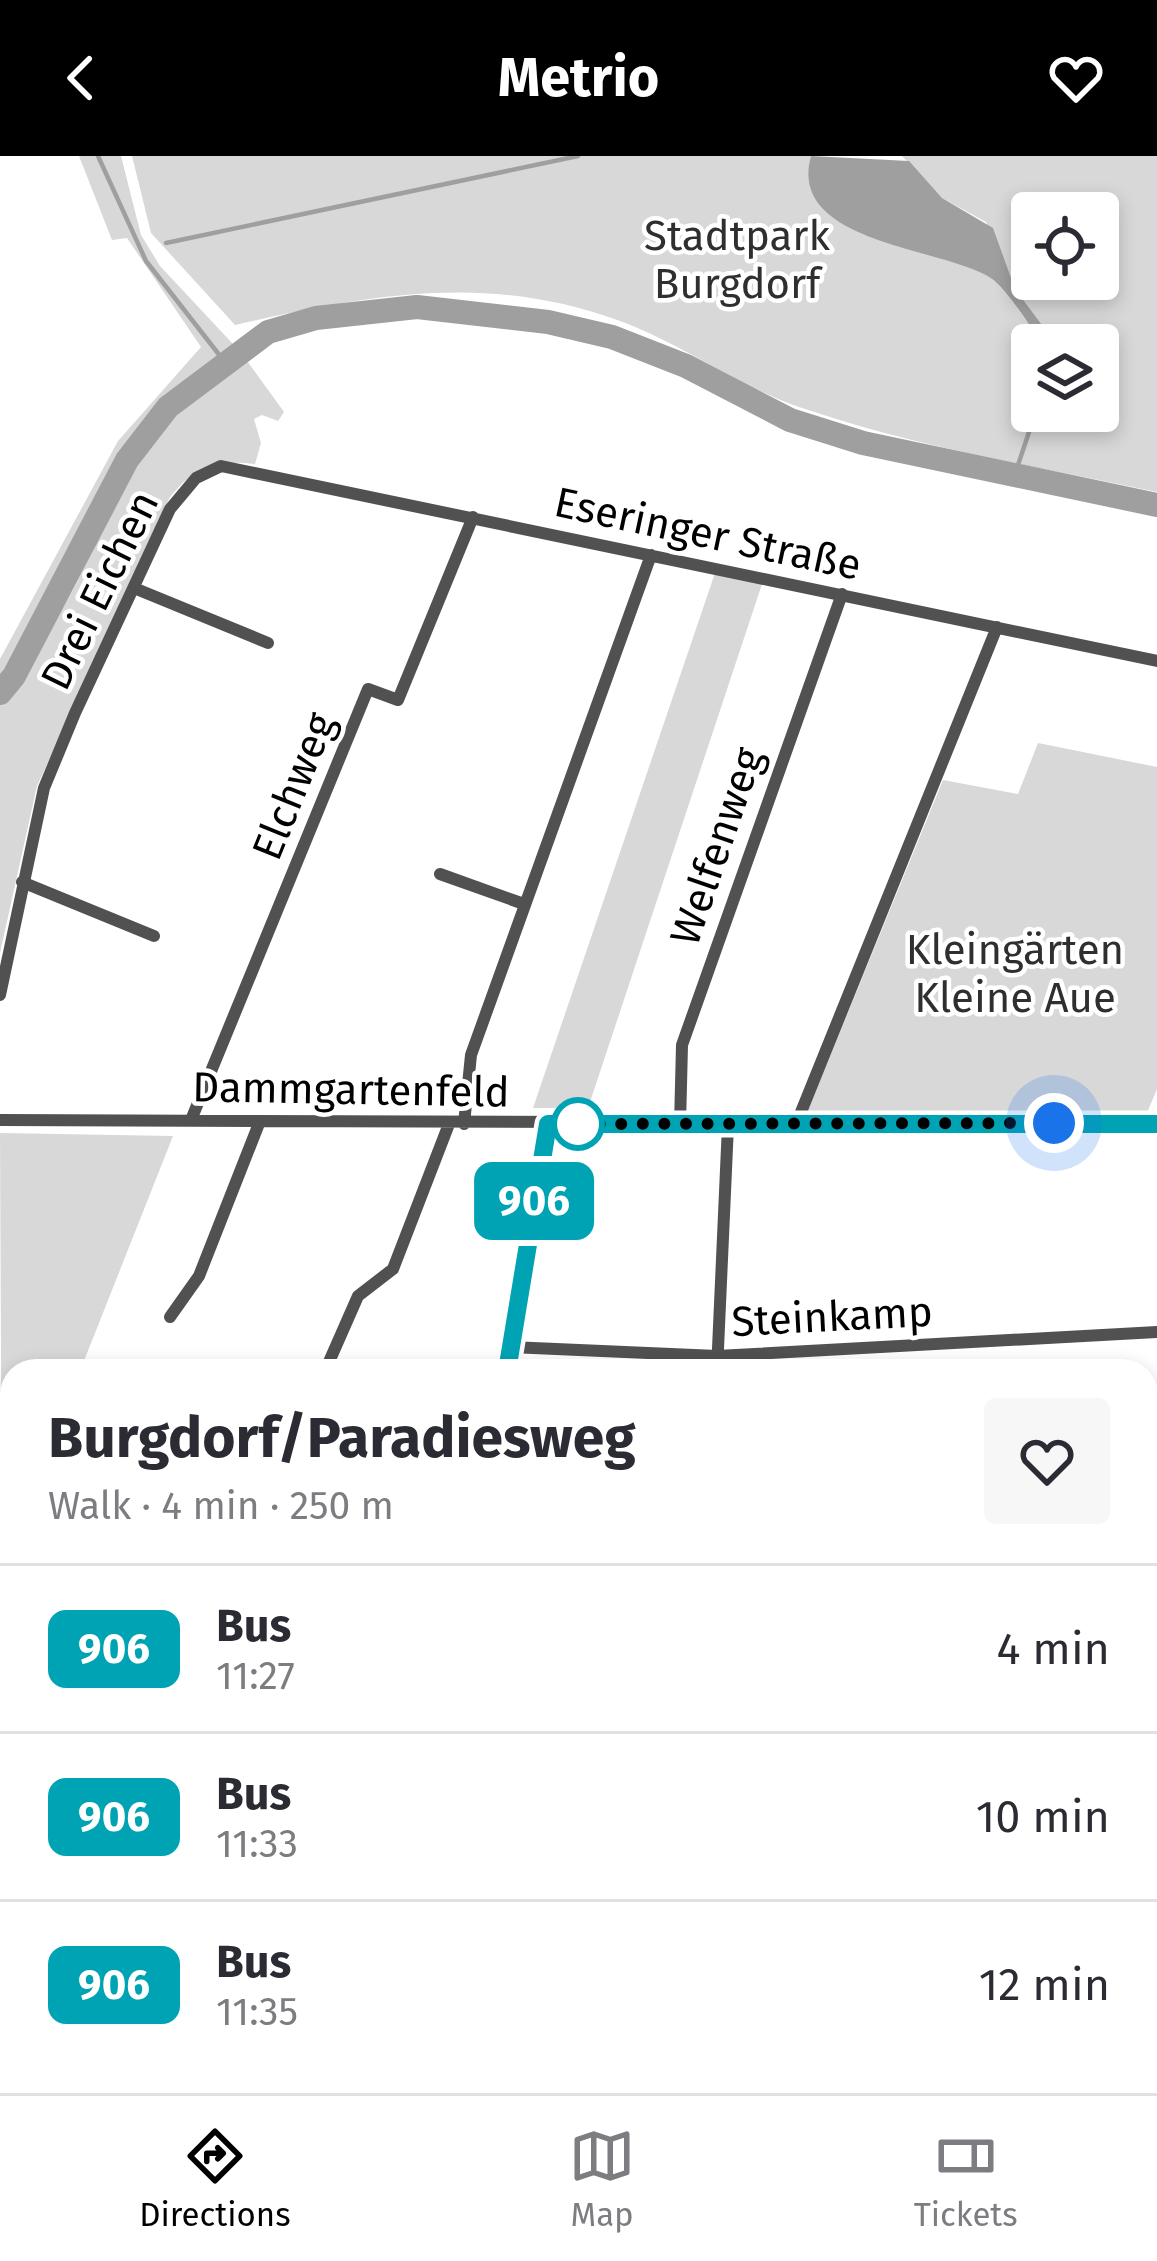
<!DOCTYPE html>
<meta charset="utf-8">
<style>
body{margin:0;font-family:"Fira Sans",sans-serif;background:#f7f7f7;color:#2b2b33;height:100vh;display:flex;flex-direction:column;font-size:45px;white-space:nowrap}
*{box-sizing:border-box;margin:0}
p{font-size:39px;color:#7c7c81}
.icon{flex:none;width:66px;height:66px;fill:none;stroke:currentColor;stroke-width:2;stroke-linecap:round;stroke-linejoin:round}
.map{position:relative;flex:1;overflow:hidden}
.sheet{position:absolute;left:0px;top:1203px;width:1158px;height:735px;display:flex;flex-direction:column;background:#fff;border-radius:36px 36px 0 0;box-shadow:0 6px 18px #0003}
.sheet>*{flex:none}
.badge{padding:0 24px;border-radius:18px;font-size:42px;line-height:78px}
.controls{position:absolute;left:1011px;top:36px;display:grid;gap:24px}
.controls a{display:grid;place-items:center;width:108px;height:108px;border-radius:12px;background:#fff;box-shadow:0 6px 18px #0003;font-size:60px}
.you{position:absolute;width:60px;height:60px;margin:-30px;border:9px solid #fff;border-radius:50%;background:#1a73e8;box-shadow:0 0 0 18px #1a73e833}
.map>.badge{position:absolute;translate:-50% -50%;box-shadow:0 0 0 6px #fff}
.round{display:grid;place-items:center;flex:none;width:126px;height:126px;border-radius:12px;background:#f7f7f7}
.head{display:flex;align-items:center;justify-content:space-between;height:204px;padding:0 48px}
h1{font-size:57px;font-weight:700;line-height:90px}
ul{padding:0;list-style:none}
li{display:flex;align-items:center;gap:36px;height:168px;padding:0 48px;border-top:3px solid #e1e1e2}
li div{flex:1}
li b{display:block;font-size:45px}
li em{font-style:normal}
li .badge{min-width:132px;font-weight:700;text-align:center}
header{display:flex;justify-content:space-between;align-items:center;height:156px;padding:0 48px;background:#000;color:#fff;font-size:54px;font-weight:700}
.menu{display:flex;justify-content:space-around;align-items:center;height:168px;border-top:3px solid #e1e1e2;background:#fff;font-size:33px;color:#7c7c81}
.menu a{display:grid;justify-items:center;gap:6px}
.menu .on{color:#000}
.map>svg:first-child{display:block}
</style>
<header><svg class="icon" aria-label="back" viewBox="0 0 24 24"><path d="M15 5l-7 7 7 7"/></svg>Metrio<svg class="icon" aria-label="heart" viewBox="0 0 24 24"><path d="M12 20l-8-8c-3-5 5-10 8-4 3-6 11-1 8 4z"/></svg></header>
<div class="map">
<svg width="1157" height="1937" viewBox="0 0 1157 1937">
<rect width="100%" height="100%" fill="#fff"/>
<path fill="#d8d8d8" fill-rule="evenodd" d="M79,0H121L141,79L160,110L233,188L150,262L0,528V503L118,285L201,191L127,82L112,84Z
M132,0H811C790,88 946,90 992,123C1004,132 1035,175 1041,189H1032V255H1098V189H1057L1015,133L986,66L942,42L902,0H1157V336C1038,311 917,291 802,252C739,231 683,188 620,165C486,116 369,139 235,169L151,77ZM1032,57H1098V123H1032Z
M242,198L284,256L278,265L262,259L254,263L261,287L255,308C215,304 197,309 170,341L37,630L0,797V547L35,502L75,430L140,297L181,249Z
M715,417L762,428L588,952H533Z
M1038,587L1157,611V933L1147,957H807L943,624L1018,638Z
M0,977L173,980L80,1215H12V1389L2,1415Z
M0,1432H12V1815L0,1782Z"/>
<path fill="#9f9f9f" d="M811,0L909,5L942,42L993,72L1015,133L1057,189H1041C1035,175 1004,131 992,123C947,91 786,89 811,0Z"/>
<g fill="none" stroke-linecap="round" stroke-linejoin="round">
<path stroke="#9f9f9f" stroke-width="4.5" d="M98,0L146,105L224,205
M166,87L578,0
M1015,318L1036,255"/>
<path stroke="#9f9f9f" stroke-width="24" d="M0,537L14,520L127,304L168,251L268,176L316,162L417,151L548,166L612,181L686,210L790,264L863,287L1157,349"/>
<path stroke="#515151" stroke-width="12" d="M134,432L268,487
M440,718L524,748
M22,726L154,780
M0,839L44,632L75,557L170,353L196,322L221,310L1157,505
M0,964L1157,968
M191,964L368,533L398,544L473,361
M797,966L997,471
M464,968L471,899L651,399
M680,969L682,889L842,438
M170,1161L199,1120L260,965
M510,1191L717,1200L1157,1176
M325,1215L358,1140L393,1113L449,968
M507,1215L548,968
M717,1215L728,969
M1146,1367L1157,1365
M0,1418H12
M1146,1553L1157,1548
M1146,1764L1157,1775
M1146,1892L1157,1883
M326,1926L335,1937
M707,1926L715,1937
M967,1926L974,1937
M58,1937L89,1926
M647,1937L662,1926
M1090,1937L1103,1926"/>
</g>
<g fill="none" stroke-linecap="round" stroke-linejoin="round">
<defs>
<path id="line" d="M507,1215L548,968H1157"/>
</defs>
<use href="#line" stroke="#fff" stroke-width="27"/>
<use href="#line" stroke="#00a3b4" stroke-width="18"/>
<path stroke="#000" stroke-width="12" stroke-dasharray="0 21.6" d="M578,968L1054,967"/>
</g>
<circle fill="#fff" stroke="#00a3b4" stroke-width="6" cx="578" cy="968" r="24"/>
<g text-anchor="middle" stroke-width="9" stroke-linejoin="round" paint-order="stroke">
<g font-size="42" fill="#2f2f2f" stroke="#fff">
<text x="737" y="94">Stadtpark<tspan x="737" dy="48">Burgdorf</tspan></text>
<text x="1015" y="808">Kleingärten<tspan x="1015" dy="48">Kleine Aue</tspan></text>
</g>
<g font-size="42" fill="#000" stroke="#fff">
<text transform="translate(708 377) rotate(12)" y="15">Eseringer Straße</text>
<text transform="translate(99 434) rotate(-64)" y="15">Drei Eichen</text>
<text transform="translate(293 630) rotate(-68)" y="15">Elchweg</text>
<text transform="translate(716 690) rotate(-71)" y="15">Welfenweg</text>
<text transform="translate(351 933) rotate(1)" y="15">Dammgartenfeld</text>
<text transform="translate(832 1160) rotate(-3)" y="15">Steinkamp</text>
</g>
</g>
</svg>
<div class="controls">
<a><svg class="icon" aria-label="locate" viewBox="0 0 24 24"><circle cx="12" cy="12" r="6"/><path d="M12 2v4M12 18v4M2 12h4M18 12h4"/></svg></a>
<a><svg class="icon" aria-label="layers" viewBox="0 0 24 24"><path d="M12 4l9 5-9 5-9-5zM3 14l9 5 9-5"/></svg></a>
</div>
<div class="you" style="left:1054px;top:967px"></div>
<b class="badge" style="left:534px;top:1045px;background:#00a3b4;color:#fff">906</b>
<section class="sheet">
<div class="head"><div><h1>Burgdorf/Paradiesweg</h1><p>Walk · 4 min · 250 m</p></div><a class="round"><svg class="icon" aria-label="heart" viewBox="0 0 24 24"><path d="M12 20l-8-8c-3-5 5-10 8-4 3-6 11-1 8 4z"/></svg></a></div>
<ul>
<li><span class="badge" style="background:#00a3b4;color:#fff">906</span><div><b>Bus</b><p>11:27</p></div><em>4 min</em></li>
<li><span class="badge" style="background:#00a3b4;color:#fff">906</span><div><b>Bus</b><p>11:33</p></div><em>10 min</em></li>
<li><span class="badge" style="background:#00a3b4;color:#fff">906</span><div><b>Bus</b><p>11:35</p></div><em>12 min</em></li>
</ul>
</section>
</div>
<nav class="menu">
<a class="on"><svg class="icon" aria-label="directions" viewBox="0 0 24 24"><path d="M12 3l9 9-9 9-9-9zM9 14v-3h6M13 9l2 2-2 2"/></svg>Directions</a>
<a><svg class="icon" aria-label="map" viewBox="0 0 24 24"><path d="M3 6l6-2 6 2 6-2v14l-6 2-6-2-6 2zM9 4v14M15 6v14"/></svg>Map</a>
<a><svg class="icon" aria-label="tickets" viewBox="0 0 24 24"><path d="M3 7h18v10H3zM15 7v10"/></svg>Tickets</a>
</nav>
